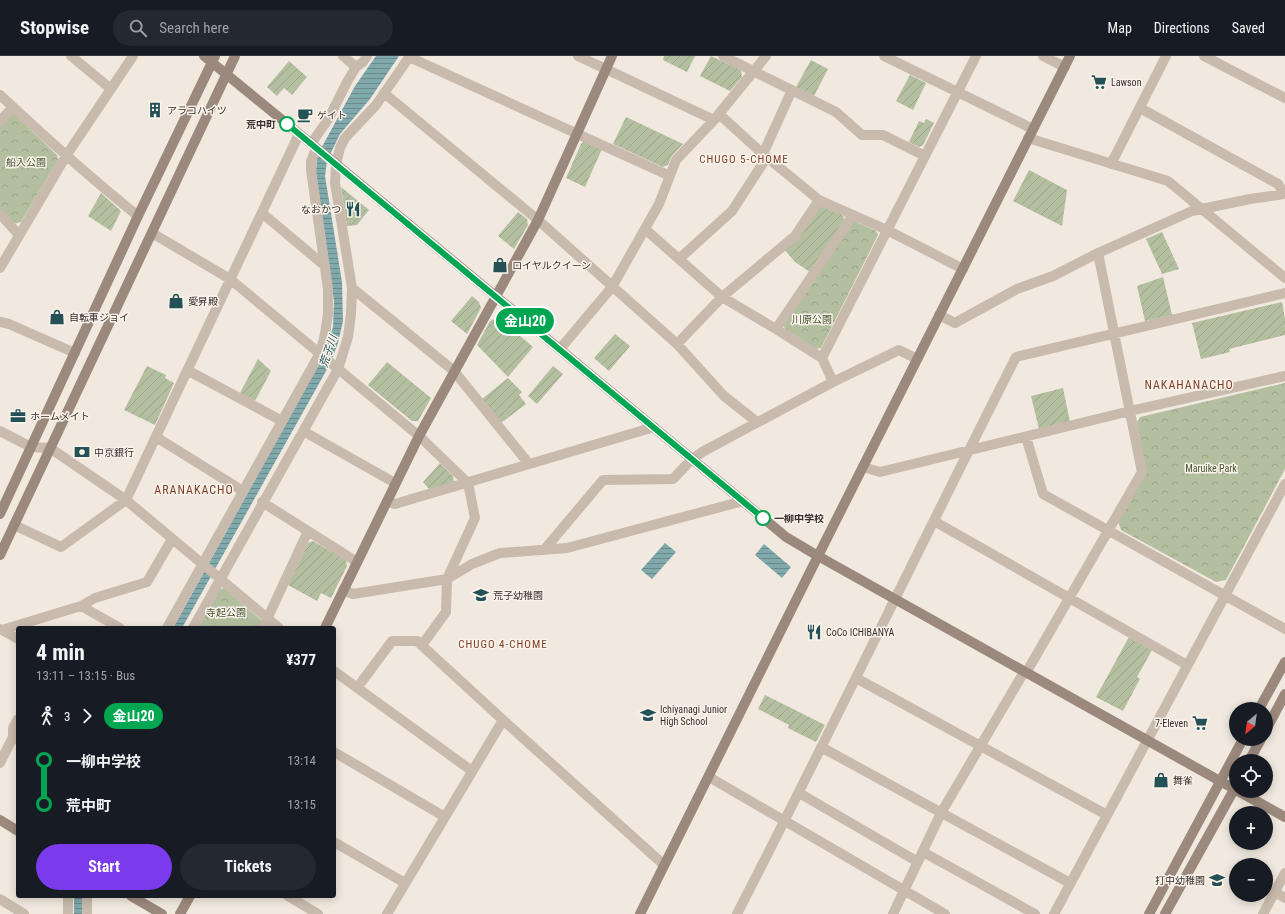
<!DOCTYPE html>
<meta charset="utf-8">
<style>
body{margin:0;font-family:"Roboto Condensed","Noto Sans JP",sans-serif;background:#242831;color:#f1f3f6;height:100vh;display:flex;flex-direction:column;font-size:15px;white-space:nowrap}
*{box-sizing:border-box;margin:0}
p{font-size:13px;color:#9ea1a6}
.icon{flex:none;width:22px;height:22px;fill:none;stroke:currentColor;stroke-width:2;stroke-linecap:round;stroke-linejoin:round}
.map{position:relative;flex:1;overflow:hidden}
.drawer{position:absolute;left:16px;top:570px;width:320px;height:272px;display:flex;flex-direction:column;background:#171b24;border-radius:4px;box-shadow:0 2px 10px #0003}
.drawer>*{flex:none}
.badge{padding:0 8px;border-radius:13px;font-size:14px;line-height:26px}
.needle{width:26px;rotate:209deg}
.controls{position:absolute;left:1229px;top:646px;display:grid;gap:8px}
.controls a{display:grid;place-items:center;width:44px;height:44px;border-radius:50%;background:#171b24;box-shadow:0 2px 10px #0003;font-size:20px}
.map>.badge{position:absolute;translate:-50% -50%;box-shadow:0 0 0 2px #fff}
.legs{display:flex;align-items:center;gap:6px;height:44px;padding:0 20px;font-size:13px}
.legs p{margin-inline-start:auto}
.head{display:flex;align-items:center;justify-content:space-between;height:68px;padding:0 20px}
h1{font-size:22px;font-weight:700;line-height:30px}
.action{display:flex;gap:8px;margin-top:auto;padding:8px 20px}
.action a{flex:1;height:46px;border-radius:24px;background:#7c3aed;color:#fff;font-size:16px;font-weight:700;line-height:46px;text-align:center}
.action a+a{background:#242831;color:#f1f3f6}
ul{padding:0 20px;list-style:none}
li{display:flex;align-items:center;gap:14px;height:44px;font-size:15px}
li i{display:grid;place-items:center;width:6px;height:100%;margin:0 5px;background:currentColor}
li i::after{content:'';width:10px;height:10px;margin:-5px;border:3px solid;border-radius:50%;background:#171b24}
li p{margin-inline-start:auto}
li:first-child i{background:linear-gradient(#0000 50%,currentColor 0)}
li:last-child i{background:linear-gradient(currentColor 50%,#0000 0)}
header{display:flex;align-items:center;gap:24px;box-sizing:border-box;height:56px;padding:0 20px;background:#171b24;border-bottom:1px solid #363941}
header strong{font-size:19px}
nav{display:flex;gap:22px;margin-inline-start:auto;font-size:14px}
.search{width:280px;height:36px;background:#242831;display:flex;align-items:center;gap:10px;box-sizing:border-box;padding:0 14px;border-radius:22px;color:#9ea1a6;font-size:15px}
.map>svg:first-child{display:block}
</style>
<header>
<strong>Stopwise</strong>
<div class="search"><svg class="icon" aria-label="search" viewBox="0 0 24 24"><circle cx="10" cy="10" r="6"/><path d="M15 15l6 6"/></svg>Search here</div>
<nav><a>Map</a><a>Directions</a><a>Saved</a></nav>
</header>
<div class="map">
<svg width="1285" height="858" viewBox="0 0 1285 858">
<defs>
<pattern id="park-crowns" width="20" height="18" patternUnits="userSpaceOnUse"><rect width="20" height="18" fill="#b4bfa0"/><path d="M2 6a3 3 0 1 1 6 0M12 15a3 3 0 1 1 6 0" fill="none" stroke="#9ba48a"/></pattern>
<pattern id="garden-furrows" width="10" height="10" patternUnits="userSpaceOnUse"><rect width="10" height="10" fill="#b4bfa0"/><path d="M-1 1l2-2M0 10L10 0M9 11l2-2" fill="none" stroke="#9ba48a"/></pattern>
<pattern id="water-rules" width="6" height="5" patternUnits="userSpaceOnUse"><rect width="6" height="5" fill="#80a9ac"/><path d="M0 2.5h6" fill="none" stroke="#6a8a8c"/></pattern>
</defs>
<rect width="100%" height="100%" fill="#f1e9df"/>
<path fill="url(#park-crowns)" d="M14,58L57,99L58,104L21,166L13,168L0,154V69L9,59Z
M854,165L876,175L878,179L821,292L816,293L785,273L783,267Z
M1285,327V413L1226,524L1216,526L1121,474L1118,466L1146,417L1137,366L1140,361Z
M224,532L261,564L262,569L261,572H198L220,533Z"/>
<path fill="url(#garden-furrows)" d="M664,0H695L687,16L663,4Z
M711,0L741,14L742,21L730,35L700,20Z
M811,4L828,13L814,40L796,31Z
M289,5L307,21L292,39L284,32L277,40L267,31Z
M910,19L926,27L913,54L896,45Z
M626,61L683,88L671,101L668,109L663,111L613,88Z
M926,63L934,67L923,89L919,91L909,86L919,65L924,67Z
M585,85L602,93L585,131L566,122L581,88Z
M1029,114L1067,134L1062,170L1013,145Z
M341,131L369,154L357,169L347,170Z
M101,137L121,155L111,175L88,160Z
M822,150L843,160L845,165L810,216L795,206L784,193L818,151Z
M518,156L527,163L528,169L514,193L498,180Z
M1162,176L1179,213L1162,218L1146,183Z
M1163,221L1172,259L1145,265L1137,230Z
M472,240L479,246L481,252L467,278L451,265Z
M1282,246L1285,262V279L1229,293L1230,296L1201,303L1192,267Z
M498,261L533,291L508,321L477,289L490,265Z
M615,278L630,290L609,315L594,302Z
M258,303L271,315L255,345L240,337Z
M387,306L431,342L418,365H412L368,329Z
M147,310L166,319L165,322L174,327L155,369L124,354Z
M553,310L563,318L537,348L528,340Z
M508,322L522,336L519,339L526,348L501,367L482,343Z
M1063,332L1070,366L1039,373L1031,340Z
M440,407L453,420L454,427L430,434L423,426Z
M313,485L346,504L347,510L331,542L321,537L317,545L288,529L308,487Z
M1129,581L1152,594L1137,621L1140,623L1123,655L1096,641Z
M765,639L825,669L816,686L788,672L789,669L758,653Z"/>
<path fill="url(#water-rules)" d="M376,0H399L370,43L340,78L327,105L325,120L342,226L343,265L338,287L330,308L182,572H173L323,301L333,271L334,245L316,117L317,100L355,30Z
M665,487L676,496L652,523L641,514Z
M764,488L791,511L782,522L755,499Z
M74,840H83L82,858H74Z"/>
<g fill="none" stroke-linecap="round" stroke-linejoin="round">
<path stroke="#c8baac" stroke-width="10" d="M71,0L111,33
M343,0L356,11
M578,0L714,64
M723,0L836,56L862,79H883L925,100
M884,0L1033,73
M1043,0L1065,11
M1204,0L1285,42
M409,1L670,120
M384,37L538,164L677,288L724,340L757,366
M0,39C45,81 90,122 138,160
M1140,52L1278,128L1284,138L1285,135
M719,58L763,98L819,144L887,174L963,213
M0,65L13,51
M1028,82L1168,125L1285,222
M311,88L329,62L347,26L356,11L363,6L367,0
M763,98L792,34
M1111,108L1166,0
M262,157L325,210
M0,158L19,179
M645,173L722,241L776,273L822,302L833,326
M152,177L230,223L419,380L468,427L475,462L447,523L446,556L422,589
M679,203L732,155L767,101
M0,212L66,100L133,0
M352,232L454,315L529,408
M939,259L955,267L1017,233L1053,220L1098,197L1192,155L1250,143L1285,138
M0,266L9,268L75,297
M776,273L853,159
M677,288L722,241L795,180L819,144
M560,293L612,231L659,148L676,104L714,64L766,0
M822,302L976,0
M187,314L282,365
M0,375L31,391L50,392L126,444L279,572
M303,375L395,427
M156,381L243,435
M1026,381L1043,438L1285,573
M863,411L880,416L1130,355L1285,320
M387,445L395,448L654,371
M262,446L357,506
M934,465L1187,609
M14,469L61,491L126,444L299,78
M544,494L603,424L673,423L692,403L704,395L833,326L899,294L917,303
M343,534L353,538L447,523L472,508L500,497L567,492L743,445
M81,550L120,572
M167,572L320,297L325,278L328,258V233L311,114V106L316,92
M193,572L338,313L348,281L351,258L352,232L335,127L336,108L340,92L345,82L376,49L410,0
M263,572L308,475
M0,573L2,574L81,550L95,542L147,526L172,483
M2,574L18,583
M334,615L472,715
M1026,617L1142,416L1098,197
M856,622L1107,759
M357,632L392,585H417L503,664L664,809
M13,681V672L18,663
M821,691L1070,827
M334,696L445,761
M0,707L13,681L18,684
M709,721L945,858
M799,737L918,806
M334,786L405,827
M923,796L1035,858
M1275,836L1285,842
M87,840V858
M288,840L318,858
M0,843L24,858
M68,858V840
M387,858L503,664
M737,858C832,673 922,486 1016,301L1285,237
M893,858L941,757L1024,616
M1054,858L1285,428
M1263,858L1285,817"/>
<path stroke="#9c897d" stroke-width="10" d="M204,0L336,108L786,481L818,500L1236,734
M0,458L138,160L215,0
M0,499L235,0
M325,572L419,380L538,164L612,0
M1259,653L1285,606
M1266,674L1285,638
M1249,705L1261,683
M1238,735L1285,761
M0,764L18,775
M131,840L162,858
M180,858L190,840
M640,858L818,500L1070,0
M1149,858L1243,683
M1165,858L1236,730"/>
</g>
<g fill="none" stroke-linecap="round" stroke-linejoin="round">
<defs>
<path id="line-1" d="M287,68L763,462"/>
</defs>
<use href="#line-1" stroke="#fff" stroke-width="9"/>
<use href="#line-1" stroke="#00a651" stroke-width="6"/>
</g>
<defs>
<symbol id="supermarket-bare" viewBox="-9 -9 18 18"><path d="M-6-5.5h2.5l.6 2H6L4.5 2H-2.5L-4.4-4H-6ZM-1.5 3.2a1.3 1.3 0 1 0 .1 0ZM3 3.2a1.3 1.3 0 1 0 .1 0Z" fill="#235156" stroke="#f9f3eb" stroke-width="2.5" paint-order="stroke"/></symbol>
<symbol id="building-bare" viewBox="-9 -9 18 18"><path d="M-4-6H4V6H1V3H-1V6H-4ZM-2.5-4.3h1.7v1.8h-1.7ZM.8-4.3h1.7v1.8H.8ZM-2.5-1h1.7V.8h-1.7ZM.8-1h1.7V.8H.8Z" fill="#235156" stroke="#f9f3eb" stroke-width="2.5" paint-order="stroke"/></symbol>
<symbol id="cafe-bare" viewBox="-9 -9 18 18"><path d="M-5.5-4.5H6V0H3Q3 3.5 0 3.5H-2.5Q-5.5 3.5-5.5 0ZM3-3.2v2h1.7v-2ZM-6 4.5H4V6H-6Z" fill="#235156" stroke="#f9f3eb" stroke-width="2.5" paint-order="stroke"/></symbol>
<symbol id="restaurant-bare" viewBox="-9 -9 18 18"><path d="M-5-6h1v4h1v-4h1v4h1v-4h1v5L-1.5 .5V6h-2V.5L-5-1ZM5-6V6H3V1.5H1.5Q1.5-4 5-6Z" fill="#235156" stroke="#f9f3eb" stroke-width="2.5" paint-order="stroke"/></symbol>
<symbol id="shop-bare" viewBox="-9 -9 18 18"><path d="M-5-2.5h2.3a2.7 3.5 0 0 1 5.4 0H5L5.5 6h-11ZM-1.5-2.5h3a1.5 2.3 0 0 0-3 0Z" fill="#235156" stroke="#f9f3eb" stroke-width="2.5" paint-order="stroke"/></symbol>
<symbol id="office-bare" viewBox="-9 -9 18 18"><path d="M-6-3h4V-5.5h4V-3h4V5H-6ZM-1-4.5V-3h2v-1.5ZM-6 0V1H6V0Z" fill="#235156" stroke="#f9f3eb" stroke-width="2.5" paint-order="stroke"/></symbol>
<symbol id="bank-bare" viewBox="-9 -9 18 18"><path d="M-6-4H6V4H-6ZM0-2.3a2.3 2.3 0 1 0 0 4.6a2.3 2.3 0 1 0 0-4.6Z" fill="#235156" stroke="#f9f3eb" stroke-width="2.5" paint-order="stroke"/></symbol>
<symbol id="school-bare" viewBox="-9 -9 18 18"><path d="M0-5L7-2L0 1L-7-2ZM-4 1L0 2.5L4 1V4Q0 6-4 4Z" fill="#235156" stroke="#f9f3eb" stroke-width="2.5" paint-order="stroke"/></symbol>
</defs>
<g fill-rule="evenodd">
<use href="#supermarket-bare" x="1088" y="15" width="22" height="22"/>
<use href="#building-bare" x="144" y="43" width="22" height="22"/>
<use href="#cafe-bare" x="294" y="48" width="22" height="22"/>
<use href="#restaurant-bare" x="342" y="142" width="22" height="22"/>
<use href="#shop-bare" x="489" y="198" width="22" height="22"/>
<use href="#shop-bare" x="165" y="234" width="22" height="22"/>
<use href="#shop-bare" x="46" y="250" width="22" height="22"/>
<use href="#office-bare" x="7" y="349" width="22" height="22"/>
<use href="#bank-bare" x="71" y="385" width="22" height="22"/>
<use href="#school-bare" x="470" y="528" width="22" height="22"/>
<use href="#restaurant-bare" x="803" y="565" width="22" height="22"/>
<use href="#school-bare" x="637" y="648" width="22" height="22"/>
<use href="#supermarket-bare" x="1189" y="656" width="22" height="22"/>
<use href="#shop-bare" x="1150" y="713" width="22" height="22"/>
<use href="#school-bare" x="1206" y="813" width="22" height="22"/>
</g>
<g fill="#fff" stroke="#00a651" stroke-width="2">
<circle cx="287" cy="68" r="7"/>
<circle cx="763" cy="462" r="7"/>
</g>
<g text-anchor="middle" stroke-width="3" stroke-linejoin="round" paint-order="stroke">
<g font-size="10" fill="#372f2a" stroke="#f9f3eb" text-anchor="start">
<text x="1111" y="30">Lawson</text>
<text x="167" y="58">アラコハイツ</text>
<text x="317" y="63">ゲイト</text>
<text x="341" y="157" text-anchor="end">なおかつ</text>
<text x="512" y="213">ロイヤルクイーン</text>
<text x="188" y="249">愛昇殿</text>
<text x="69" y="265">自転車ジョイ</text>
<text x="30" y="364">ホームメイト</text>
<text x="94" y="400">中京銀行</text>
<text x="493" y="543">荒子幼稚園</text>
<text x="826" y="580">CoCo ICHIBANYA</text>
<text x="660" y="657">Ichiyanagi Junior<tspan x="660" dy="12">High School</tspan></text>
<text x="1188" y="671" text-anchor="end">7-Eleven</text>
<text x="1173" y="728">舞雀</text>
<text x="1205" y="828" text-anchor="end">打中幼稚園</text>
</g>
<g font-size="10" font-weight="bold" fill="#372f2a" stroke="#f9f3eb" text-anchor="end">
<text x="276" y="72">荒中町</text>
<text x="774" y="466" text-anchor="start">一柳中学校</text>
</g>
<g font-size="10" fill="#455330" stroke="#f9f3eb">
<text x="26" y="110">船入公園</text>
<text x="812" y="267">川原公園</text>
<text x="1211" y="416">Maruike Park</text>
<text x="226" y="560">寺起公園</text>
</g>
<g font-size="11" letter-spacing="1" fill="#804029" stroke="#f9f3eb">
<text x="744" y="107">CHUGO 5-CHOME</text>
<text x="503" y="592">CHUGO 4-CHOME</text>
</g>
<g font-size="11" font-style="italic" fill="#235156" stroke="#f9f3eb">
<text transform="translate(328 295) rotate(-71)" y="4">荒子川</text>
</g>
<g font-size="12" letter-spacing="1" fill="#804029" stroke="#f9f3eb">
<text x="1189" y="333">NAKAHANACHO</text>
<text x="194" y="438">ARANAKACHO</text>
</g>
</g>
</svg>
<div class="controls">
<a><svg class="needle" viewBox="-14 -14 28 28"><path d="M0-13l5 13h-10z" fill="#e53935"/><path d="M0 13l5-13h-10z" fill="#9ea1a6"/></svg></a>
<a><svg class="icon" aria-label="locate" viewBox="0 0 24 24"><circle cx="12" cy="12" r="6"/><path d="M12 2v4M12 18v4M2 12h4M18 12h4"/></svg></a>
<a>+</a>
<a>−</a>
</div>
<b class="badge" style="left:525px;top:265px;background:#00a651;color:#fff">金山20</b>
<section class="drawer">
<div class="head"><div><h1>4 min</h1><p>13:11 – 13:15 · Bus</p></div><b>¥377</b></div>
<div class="legs"><svg class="icon" aria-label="walk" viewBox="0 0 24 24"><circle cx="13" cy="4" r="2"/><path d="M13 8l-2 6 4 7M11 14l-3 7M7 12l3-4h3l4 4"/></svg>3<svg class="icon" aria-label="forward" viewBox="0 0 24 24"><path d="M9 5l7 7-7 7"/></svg><b class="badge" style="background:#00a651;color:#fff">金山20</b></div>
<ul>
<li><i style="color:#00a651"></i><b>一柳中学校</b><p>13:14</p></li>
<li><i style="color:#00a651"></i><b>荒中町</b><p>13:15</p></li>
</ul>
<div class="action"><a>Start</a><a>Tickets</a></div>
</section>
</div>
